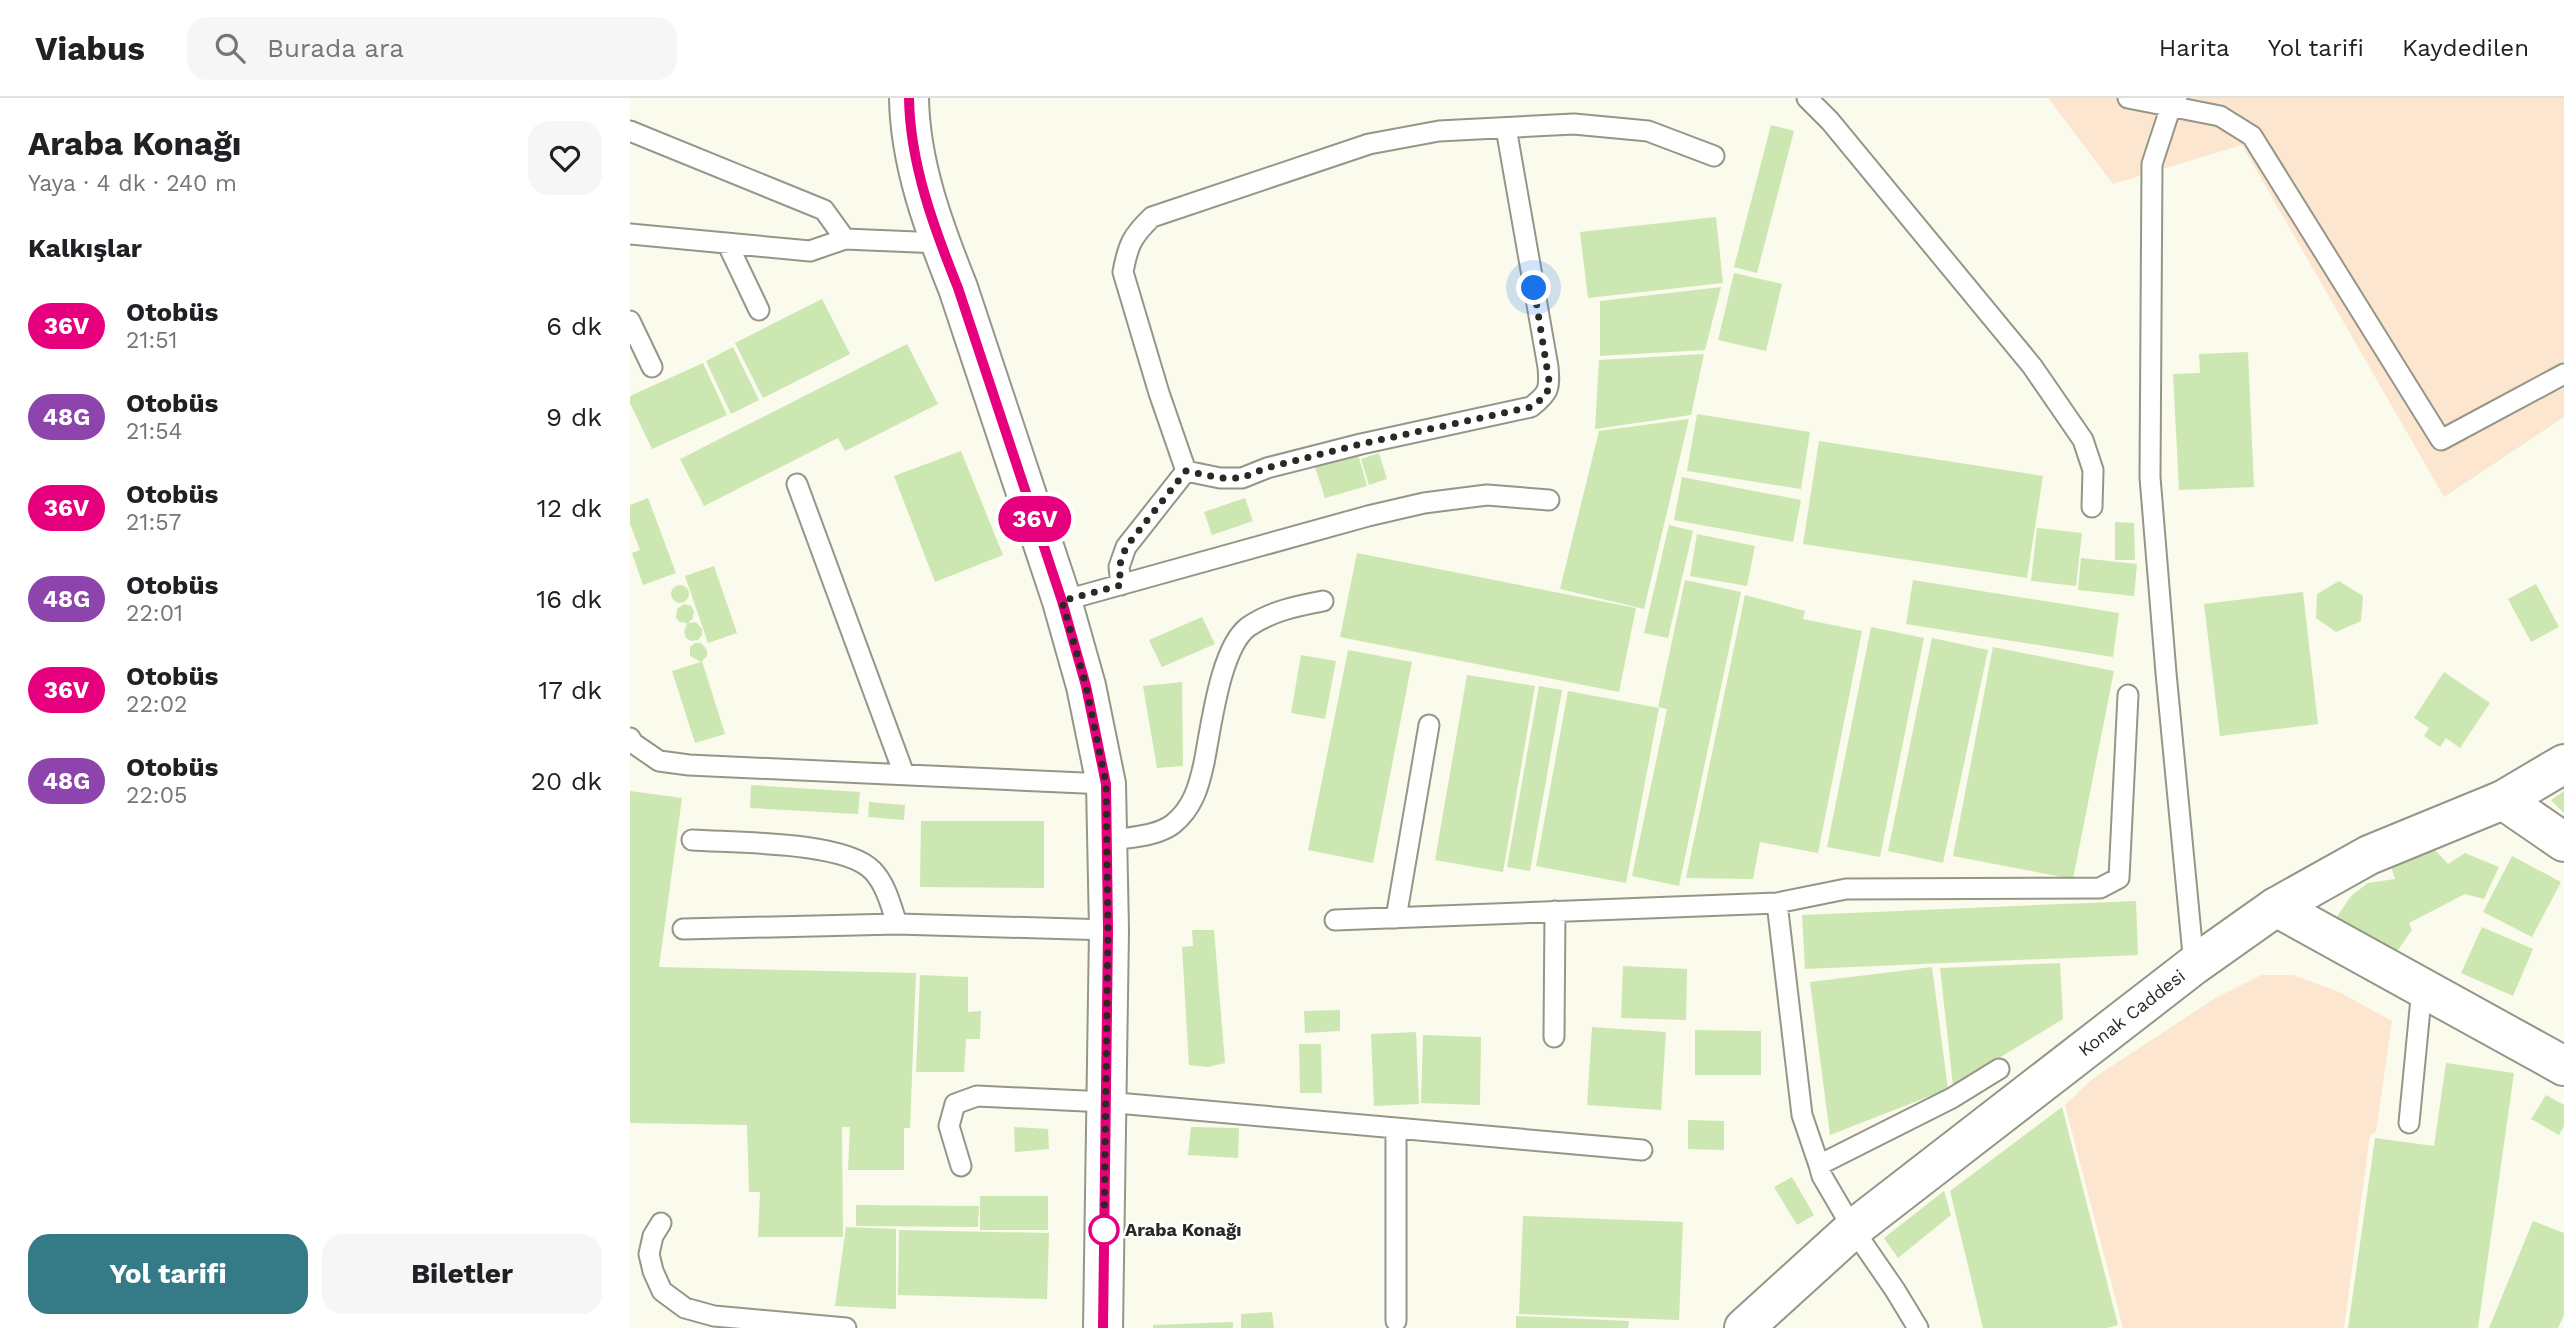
<!DOCTYPE html>
<html lang="tr">
<meta charset="utf-8">
<style>
body{margin:0;font-family:"Work Sans",sans-serif;background:#f6f6f6;color:#202124;height:100vh;display:flex;flex-direction:column;font-size:26px;white-space:nowrap}
*{box-sizing:border-box;margin:0}
p{font-size:23px;color:#757577}
.icon{flex:none;width:38px;height:38px;fill:none;stroke:currentColor;stroke-width:2;stroke-linecap:round;stroke-linejoin:round}
.map{position:relative;flex:1;overflow:hidden}
.panel{display:flex;flex-direction:column;background:#fff;width:630px}
.panel>*{flex:none}
.badge{padding:0 14px;border-radius:23px;font-size:24px;line-height:46px}
.you{position:absolute;width:35px;height:35px;margin:-18px;border:5px solid #fff;border-radius:50%;background:#1a73e8;box-shadow:0 0 0 10px #1a73e833}
.map>.badge{position:absolute;translate:-50% -50%;box-shadow:0 0 0 4px #fff}
h2{padding:0 28px;font-size:26px;line-height:63px}
.round{display:grid;place-items:center;flex:none;width:74px;height:74px;border-radius:21px;background:#f6f6f6}
.overview{display:flex;align-items:center;justify-content:space-between;height:119px;padding:0 28px}
h1{font-size:33px;font-weight:700;line-height:52px}
.primary-button{display:flex;gap:14px;margin-top:auto;padding:14px 28px}
.primary-button a{flex:1;height:80px;border-radius:21px;background:#357b87;color:#fff;font-size:28px;font-weight:700;line-height:80px;text-align:center}
.primary-button a+a{background:#f6f6f6;color:#202124}
ul{padding:0;list-style:none}
li{display:flex;align-items:center;gap:21px;height:91px;padding:0 28px}
li div{flex:1}
li b{display:block;font-size:26px}
li em{font-style:normal}
li .badge{min-width:77px;font-weight:700;text-align:center}
header{display:flex;align-items:center;gap:42px;box-sizing:border-box;height:98px;padding:0 35px;background:#fff;border-bottom:2px solid #e0e0e0}
header strong{font-size:33px}
nav{display:flex;gap:38px;margin-inline-start:auto;font-size:24px}
.search{width:490px;height:63px;background:#f6f6f6;display:flex;align-items:center;gap:18px;box-sizing:border-box;padding:0 24px;border-radius:21px;color:#757577;font-size:26px}
main{display:flex;flex:1;min-height:0}
.map>svg:first-child{display:block}
</style>
<header>
<strong>Viabus</strong>
<div class="search"><svg class="icon" aria-label="search" viewBox="0 0 24 24"><circle cx="10" cy="10" r="6"/><path d="M15 15l6 6"/></svg>Burada ara</div>
<nav><a>Harita</a><a>Yol tarifi</a><a>Kaydedilen</a></nav>
</header>
<main>
<section class="panel">
<div class="overview"><div><h1>Araba Konağı</h1><p>Yaya · 4 dk · 240 m</p></div><a class="round"><svg class="icon" aria-label="heart" viewBox="0 0 24 24"><path d="M12 20l-8-8c-3-5 5-10 8-4 3-6 11-1 8 4z"/></svg></a></div>
<h2>Kalkışlar</h2>
<ul>
<li><span class="badge" style="background:#e6007e;color:#fff">36V</span><div><b>Otobüs</b><p>21:51</p></div><em>6 dk</em></li>
<li><span class="badge" style="background:#8e44ad;color:#fff">48G</span><div><b>Otobüs</b><p>21:54</p></div><em>9 dk</em></li>
<li><span class="badge" style="background:#e6007e;color:#fff">36V</span><div><b>Otobüs</b><p>21:57</p></div><em>12 dk</em></li>
<li><span class="badge" style="background:#8e44ad;color:#fff">48G</span><div><b>Otobüs</b><p>22:01</p></div><em>16 dk</em></li>
<li><span class="badge" style="background:#e6007e;color:#fff">36V</span><div><b>Otobüs</b><p>22:02</p></div><em>17 dk</em></li>
<li><span class="badge" style="background:#8e44ad;color:#fff">48G</span><div><b>Otobüs</b><p>22:05</p></div><em>20 dk</em></li>
</ul>
<div class="primary-button"><a>Yol tarifi</a><a>Biletler</a></div>
</section>
<div class="map">
<svg width="1934" height="1230" viewBox="0 0 1934 1230">
<rect width="100%" height="100%" fill="#fafbec"/>
<path fill="#fce6cf" d="M1418,0H1934V319L1814,399L1612,47L1483,86Z
M1631,877H1663L1709,894L1762,923L1746,1034L1740,1037L1714,1230H1493L1435,1007L1462,981L1587,899Z"/>
<path fill="#cce7b1" d="M1141,27L1164,33L1127,175L1104,169Z
M1086,119L1093,185L958,200L950,134Z
M1104,175L1152,186L1136,253L1088,242Z
M1091,189L1075,252L970,258V203Z
M192,201L220,256L133,300L105,245Z
M277,246L308,306L215,353L208,340L74,408L50,361Z
M103,249L129,302L101,316L76,263Z
M1618,254L1624,389L1549,392L1543,276L1570,275L1569,256Z
M1074,256L1061,317L965,331L969,262Z
M73,265L97,317L22,351L0,305V298Z
M1067,316L1180,334L1171,391L1057,373Z
M1059,321L1014,511L930,491L969,333Z
M1189,343L1413,378L1397,480L1173,446Z
M331,353L373,457L305,484L264,378Z
M749,355L757,381L739,387L731,361Z
M728,356L737,388L695,400L685,369Z
M1052,379L1171,402L1163,444L1044,422Z
M18,400L46,475L13,487L2,455L10,452L0,426V407Z
M615,400L623,423L582,437L574,414Z
M1485,424L1504,425L1505,462H1485Z
M1039,427L1063,433L1038,540L1014,535Z
M1407,430L1452,435L1446,488L1401,483Z
M1067,436L1125,448L1117,488L1060,478Z
M727,455L1006,510L989,594L710,539Z
M1451,460L1507,466L1504,498L1448,492Z
M84,468L107,535L78,545L55,478Z
M1055,482L1111,494L1049,788L1002,778L1037,611L1028,609Z
M1283,482L1489,515L1483,559L1276,526Z
M1709,483L1733,498L1731,523L1706,534L1686,520L1687,496Z
M1906,486L1929,529L1901,544L1878,501Z
M41 496a9 9 0 1 1 18 0a9 9 0 1 1-18 0Z
M1673,494L1688,626L1590,638L1574,506Z
M1115,497L1175,513L1173,521L1232,533L1188,755L1130,744L1123,781L1056,780Z
M54,506L61,508L64,513L63,520L58,525L66,524L72,531V537L68,542L61,543L56,540L54,534L57,525L50,524L46,520L47,511Z
M572,519L585,546L532,569L519,542Z
M1241,529L1294,540L1250,759L1197,749Z
M1302,540L1358,552L1313,765L1258,753Z
M65,545H71L77,552V558L72,563L95,636L65,645L42,573L71,564L60,558V549Z
M1363,549L1484,573L1443,781L1323,758Z
M718,552L782,564L743,765L678,752Z
M671,557L706,563L695,621L661,615Z
M1814,574L1860,605L1830,650L1816,640L1810,649L1794,638L1799,630L1784,620Z
M837,577L905,588L873,774L805,762Z
M552,584L553,668L527,670L513,588Z
M909,588L932,592L900,773L877,769Z
M938,593L1029,610L996,785L906,768Z
M121,687L230,694L228,716L120,710Z
M0,693L52,700L29,869L286,875L280,1030H274V1072H218L220,1029H212L213,1139H128L130,1094H119L117,1027L0,1025Z
M1934,693V715L1921,702Z
M239,704L275,707L274,722L238,719Z
M291,723H414V790L290,789Z
M1804,751L1818,766L1835,755L1869,769L1854,801L1835,796L1779,825L1782,832L1766,855L1706,820L1721,798L1738,785L1765,781L1761,769Z
M1882,758L1931,784L1902,839L1853,814Z
M1506,803L1508,857L1175,871L1172,817Z
M1852,829L1903,851L1883,898L1831,875Z
M562,832H584L595,965L578,969L559,967L552,849L563,848Z
M1430,865L1433,921L1323,988L1310,870Z
M993,868L1057,871L1056,922L991,920Z
M1302,869L1318,991L1200,1037L1180,884Z
M290,877L338,879V914L351,913L350,941H336L334,974H286Z
M710,912V933L675,935L674,913Z
M962,929L1036,934L1031,1012L957,1007Z
M1065,932L1131,933V977H1065Z
M786,934L789,1006L744,1008L741,936Z
M793,937L851,939L850,1007L791,1005Z
M669,946H691L692,995H670Z
M1816,965L1884,975L1848,1230H1718L1745,1040L1804,1048Z
M1916,997L1934,1007V1028L1929,1037L1901,1021Z
M1432,1009L1488,1227L1477,1230H1353L1320,1093Z
M1058,1022L1094,1023V1052L1058,1051Z
M384,1029L418,1031L419,1051L385,1054Z
M561,1029L609,1030L608,1060L558,1057Z
M1162,1079L1184,1117L1167,1127L1144,1089Z
M1314,1093L1321,1117L1268,1160L1254,1140Z
M350,1098H418V1132H350Z
M226,1107L349,1108L348,1129L226,1128Z
M893,1118L1053,1124L1049,1222L889,1216Z
M1903,1123L1934,1135V1217L1928,1230H1859Z
M216,1129L266,1131V1211L205,1208Z
M269,1132L419,1135L417,1201L268,1197Z
M642,1214L644,1230H611V1216Z
M886,1218L999,1223L998,1230H886Z
M603,1224V1230H523V1227Z"/>
<g fill="none" stroke-linecap="round" stroke-linejoin="round">
<defs>
<path id="lane" d="M1177,0L1200,23L1402,268L1453,342L1463,372L1462,409
M1498,0L1590,18L1622,38L1811,342L1934,276
M1547,0L1541,8L1522,66L1520,379L1536,575L1564,867
M0,33L194,112L215,141
M0,136L180,153L215,141L310,145
M98,147L129,212
M0,223L22,269
M556,373L529,295L493,174C498,147 502,138 522,119L739,46L809,33L944,26L1018,33L1084,58
M556,373L590,380H612L637,370L731,346L901,309C919,295 920,291 918,269L876,30
M167,386L274,676
M491,487L489,469L496,449L556,373
M432,503L738,418L794,405L857,397L919,402
M0,640L3,645L29,663L59,667L476,686
M62,742C105,745 213,743 242,772C256,786 261,808 267,826
M477,743C498,739 526,739 543,726C563,710 569,688 574,665C581,630 590,550 618,529C641,513 667,508 693,503
M1147,805L1216,791L1470,790L1489,780L1498,597
M766,820L799,627
M705,822L1147,805L1172,1017L1189,1067L1192,1078L1223,1131L1265,1192L1288,1230
M53,831L267,826L479,832
M924,939L925,813
M1779,1025L1792,890
M766,1030V1223
M1189,1067L1322,1000L1369,971
M331,1068L319,1028L325,1006L347,998L476,1004L1012,1052
M31,1125L23,1138L19,1156L23,1173L32,1193L55,1210L84,1218L216,1230"/>
<path id="street" d="M1873,702L1934,744
M1646,809L1934,968"/>
<g id="secondary">
<path d="M279,0C280,66 304,130 328,190L432,503L456,588L476,686L479,832L473,1230"/>
<path id="s1" d="M1114,1230L1223,1131L1564,867L1646,809L1739,757L1873,702L1934,666"/>
</g>
</defs>
<use href="#lane" stroke="#959688" stroke-width="23"/>
<use href="#street" stroke="#959688" stroke-width="42"/>
<use href="#secondary" stroke="#959688" stroke-width="42"/>
<use href="#lane" stroke="#fff" stroke-width="19"/>
<use href="#street" stroke="#fff" stroke-width="38"/>
<use href="#secondary" stroke="#fff" stroke-width="38"/>
</g>
<g fill="none" stroke-linecap="round" stroke-linejoin="round">
<defs>
<path id="line" d="M279,0C280,66 304,130 328,190L432,503L456,588L476,686L478,832L473,1230"/>
</defs>
<use href="#line" stroke="#fff" stroke-width="16"/>
<use href="#line" stroke="#e6007e" stroke-width="10"/>
<path stroke="#292a24" stroke-width="7" stroke-dasharray="0 12.6" d="M474,1132L478,832L476,686L456,588L432,503L491,487L489,469L496,449L556,373L590,380H612L636,370L731,346L901,309L913,300L920,289L904,190"/>
</g>
<circle fill="#fff" stroke="#e6007e" stroke-width="3.5" cx="474" cy="1132" r="14"/>
<g text-anchor="middle" stroke-width="5" stroke-linejoin="round" paint-order="stroke">
<g font-size="18" fill="#292a24" stroke="#fff">
<text dy="6" stroke="none"><textPath href="#s1" startOffset="500">Konak Caddesi</textPath></text>
</g>
<g font-size="18" font-weight="bold" fill="#292a24" stroke="#fff" text-anchor="start">
<text x="495" y="1138">Araba Konağı</text>
</g>
</g>
</svg>
<div class="you" style="left:904px;top:190px"></div>
<b class="badge" style="left:405px;top:421px;background:#e6007e;color:#fff">36V</b>
</div>
</main>
